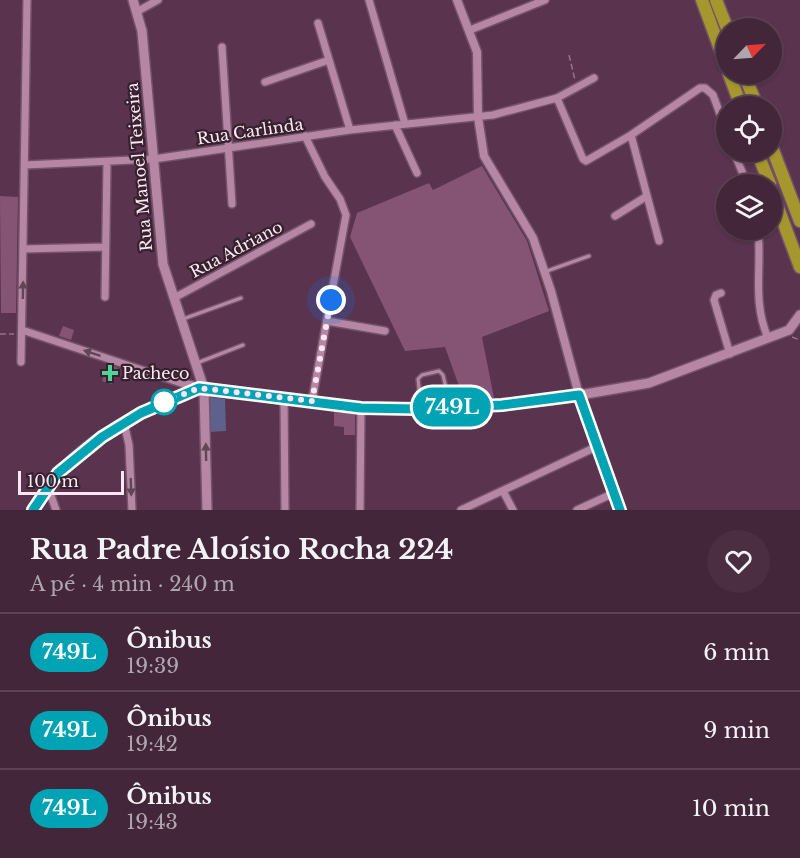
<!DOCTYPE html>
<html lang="pt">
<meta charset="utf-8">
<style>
body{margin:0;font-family:"Libre Baskerville",serif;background:#4b2e42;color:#f1f3f6;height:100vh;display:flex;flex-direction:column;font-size:22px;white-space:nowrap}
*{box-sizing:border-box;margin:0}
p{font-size:20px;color:#afa5af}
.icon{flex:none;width:33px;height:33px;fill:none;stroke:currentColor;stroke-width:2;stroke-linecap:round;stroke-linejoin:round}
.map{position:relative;height:510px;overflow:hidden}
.side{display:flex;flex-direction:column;background:#44263a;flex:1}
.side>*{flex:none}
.badge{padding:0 12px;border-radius:20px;font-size:21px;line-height:39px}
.needle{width:39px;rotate:65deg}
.tools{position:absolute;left:716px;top:18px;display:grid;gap:12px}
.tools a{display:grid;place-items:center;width:66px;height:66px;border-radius:50%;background:#44263a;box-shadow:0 2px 4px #0004,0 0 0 2px #5c4354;font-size:30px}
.scale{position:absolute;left:18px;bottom:15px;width:106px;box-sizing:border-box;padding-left:6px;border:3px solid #ffe6f5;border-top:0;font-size:16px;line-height:21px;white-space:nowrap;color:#ffe6f5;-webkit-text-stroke:4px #35222e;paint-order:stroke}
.you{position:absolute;width:30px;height:30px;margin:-15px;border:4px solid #fff;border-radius:50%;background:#1a73e8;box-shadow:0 0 0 9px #1a73e833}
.map>.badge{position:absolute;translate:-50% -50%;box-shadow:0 0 0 3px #fff}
.round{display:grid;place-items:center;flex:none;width:63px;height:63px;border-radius:32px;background:#4b2e42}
.headline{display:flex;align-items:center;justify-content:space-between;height:102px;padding:0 30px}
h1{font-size:28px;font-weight:700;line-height:45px}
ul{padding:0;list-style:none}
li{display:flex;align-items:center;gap:18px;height:78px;padding:0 30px;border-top:2px solid #5c4354}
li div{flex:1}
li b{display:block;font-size:22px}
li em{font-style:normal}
li .badge{min-width:66px;font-weight:700;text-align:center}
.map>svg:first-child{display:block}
</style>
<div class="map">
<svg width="800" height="510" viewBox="0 0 800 510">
<rect width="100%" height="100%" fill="#5a334e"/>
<path fill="#5e618c" d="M210,397L225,399L226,431L209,432Z"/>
<path fill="#855475" d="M482,166L527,241L549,311L482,337L494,398L464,400L445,347L405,351L350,237L357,213L429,183L433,190Z
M0,196L18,197L16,313H1Z
M63,326L74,330L71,340L59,336Z
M108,364L118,368L112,384L102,381Z
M334,412L355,414V435H344V427L334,426Z"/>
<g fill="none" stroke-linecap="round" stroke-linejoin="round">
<defs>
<path id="service" d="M547,271L589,256
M183,319L241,298
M197,363L243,345
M421,407L418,379L422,375L439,371L443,375L450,406"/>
<path id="minor" d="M369,0L405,124
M138,11L158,0
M318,23L350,130
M470,30L545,0
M222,47L232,204
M265,82L329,60
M557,98L583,159L586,161L631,135L700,88H705L713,95L726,130
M395,125L417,173
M631,135L659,241
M305,136L325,177L340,199L346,215L312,401
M734,152L747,184
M25,165L154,159L350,130L493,115L557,98L594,78
M615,216L647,196
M758,230C762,268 752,301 768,338
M23,249L105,247
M721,293L716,295L714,300L730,354
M105,297L107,163
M174,298L311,224
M327,321L385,331
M22,330L187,385
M21,362L27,0
M284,399L285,510
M124,423L129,445L132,510
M48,487L56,510
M503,491L513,510
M360,510L361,408
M461,510L596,447
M577,510L614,493"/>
<path id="tertiary" d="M457,0L477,52L478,117L484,156L533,238L551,291L579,395L620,510"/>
<path id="secondary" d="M133,0L142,31L163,264L204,389L207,510
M187,385L216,391L361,408L416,409L502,405L551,400L649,383L789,330L800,315
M33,510C41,497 49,483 59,472C96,432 149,406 199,388"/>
<path id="motorway" d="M702,0L726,65
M716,0L727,28
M729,74L741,106
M744,74L757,106
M771,145L800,221
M757,152L770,184
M771,189L800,267"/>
</defs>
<use href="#service" stroke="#745369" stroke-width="6"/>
<use href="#minor" stroke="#745369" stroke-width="10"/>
<use href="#tertiary" stroke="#745369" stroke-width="11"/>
<use href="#secondary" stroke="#745369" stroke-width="12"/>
<use href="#motorway" stroke="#745369" stroke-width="15"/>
<path stroke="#96748b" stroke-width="1.5" stroke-dasharray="6 3" stroke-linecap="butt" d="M569,55L575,80
M0,334H14
M792,337L800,340"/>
<use href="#service" stroke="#b587a4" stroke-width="3"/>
<use href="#minor" stroke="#b587a4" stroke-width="7"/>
<use href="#tertiary" stroke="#b587a4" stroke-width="8"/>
<use href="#secondary" stroke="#b587a4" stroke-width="9"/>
<use href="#motorway" stroke="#a5962e" stroke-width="12"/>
</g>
<defs><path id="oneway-solid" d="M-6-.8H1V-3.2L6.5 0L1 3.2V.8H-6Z" transform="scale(1.5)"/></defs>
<g fill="#624557">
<use href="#oneway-solid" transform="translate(23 290) rotate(-89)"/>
<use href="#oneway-solid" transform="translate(92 353) rotate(-162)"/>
<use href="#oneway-solid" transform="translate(206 452) rotate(-91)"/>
<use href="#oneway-solid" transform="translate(131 487) rotate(88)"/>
</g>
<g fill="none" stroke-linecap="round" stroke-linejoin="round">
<defs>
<path id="line" d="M33,510L58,473L102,437L141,413L199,388L361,408L416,409L502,405L579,395L620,510"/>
</defs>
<use href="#line" stroke="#fff" stroke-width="14"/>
<use href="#line" stroke="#00a3b4" stroke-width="9"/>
<path stroke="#ffe6f5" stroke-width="6" stroke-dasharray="0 10.8" d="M164,402L199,388L312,401L331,300"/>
</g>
<path fill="#50d398" stroke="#35222e" stroke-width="2" d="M107 364h6v6h6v6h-6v6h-6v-6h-6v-6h6z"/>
<circle fill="#fff" stroke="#00a3b4" stroke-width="3" cx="164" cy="402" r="12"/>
<g text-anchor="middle" stroke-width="4.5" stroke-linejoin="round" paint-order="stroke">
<g font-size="16" fill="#ffe6f5" stroke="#35222e">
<text transform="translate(250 131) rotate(-8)" y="6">Rua Carlinda</text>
<text transform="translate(139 167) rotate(-95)" y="6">Rua Manoel Teixeira</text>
<text transform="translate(236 249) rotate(-28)" y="6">Rua Adriano</text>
</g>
<g font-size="16" fill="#ffe6f5" stroke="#35222e" text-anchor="start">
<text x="122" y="379">Pacheco</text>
</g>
</g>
</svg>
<div class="tools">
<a><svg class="needle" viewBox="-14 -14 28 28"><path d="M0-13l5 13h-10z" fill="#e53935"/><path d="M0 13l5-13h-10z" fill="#afa5af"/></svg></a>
<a><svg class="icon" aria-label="locate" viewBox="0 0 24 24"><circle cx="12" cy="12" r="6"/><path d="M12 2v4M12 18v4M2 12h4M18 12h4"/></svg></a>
<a><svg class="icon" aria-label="layers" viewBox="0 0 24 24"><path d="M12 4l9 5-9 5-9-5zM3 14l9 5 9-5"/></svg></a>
</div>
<div class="scale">100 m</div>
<div class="you" style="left:331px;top:300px"></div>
<b class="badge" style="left:452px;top:407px;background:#00a3b4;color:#fff">749L</b>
</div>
<section class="side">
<div class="headline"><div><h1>Rua Padre Aloísio Rocha 224</h1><p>A pé · 4 min · 240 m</p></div><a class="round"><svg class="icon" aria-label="heart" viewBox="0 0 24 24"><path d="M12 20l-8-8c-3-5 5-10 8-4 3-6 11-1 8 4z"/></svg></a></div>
<ul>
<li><span class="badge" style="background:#00a3b4;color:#fff">749L</span><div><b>Ônibus</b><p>19:39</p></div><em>6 min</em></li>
<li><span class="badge" style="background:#00a3b4;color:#fff">749L</span><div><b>Ônibus</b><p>19:42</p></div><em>9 min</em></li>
<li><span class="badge" style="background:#00a3b4;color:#fff">749L</span><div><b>Ônibus</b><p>19:43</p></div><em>10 min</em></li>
</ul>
</section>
